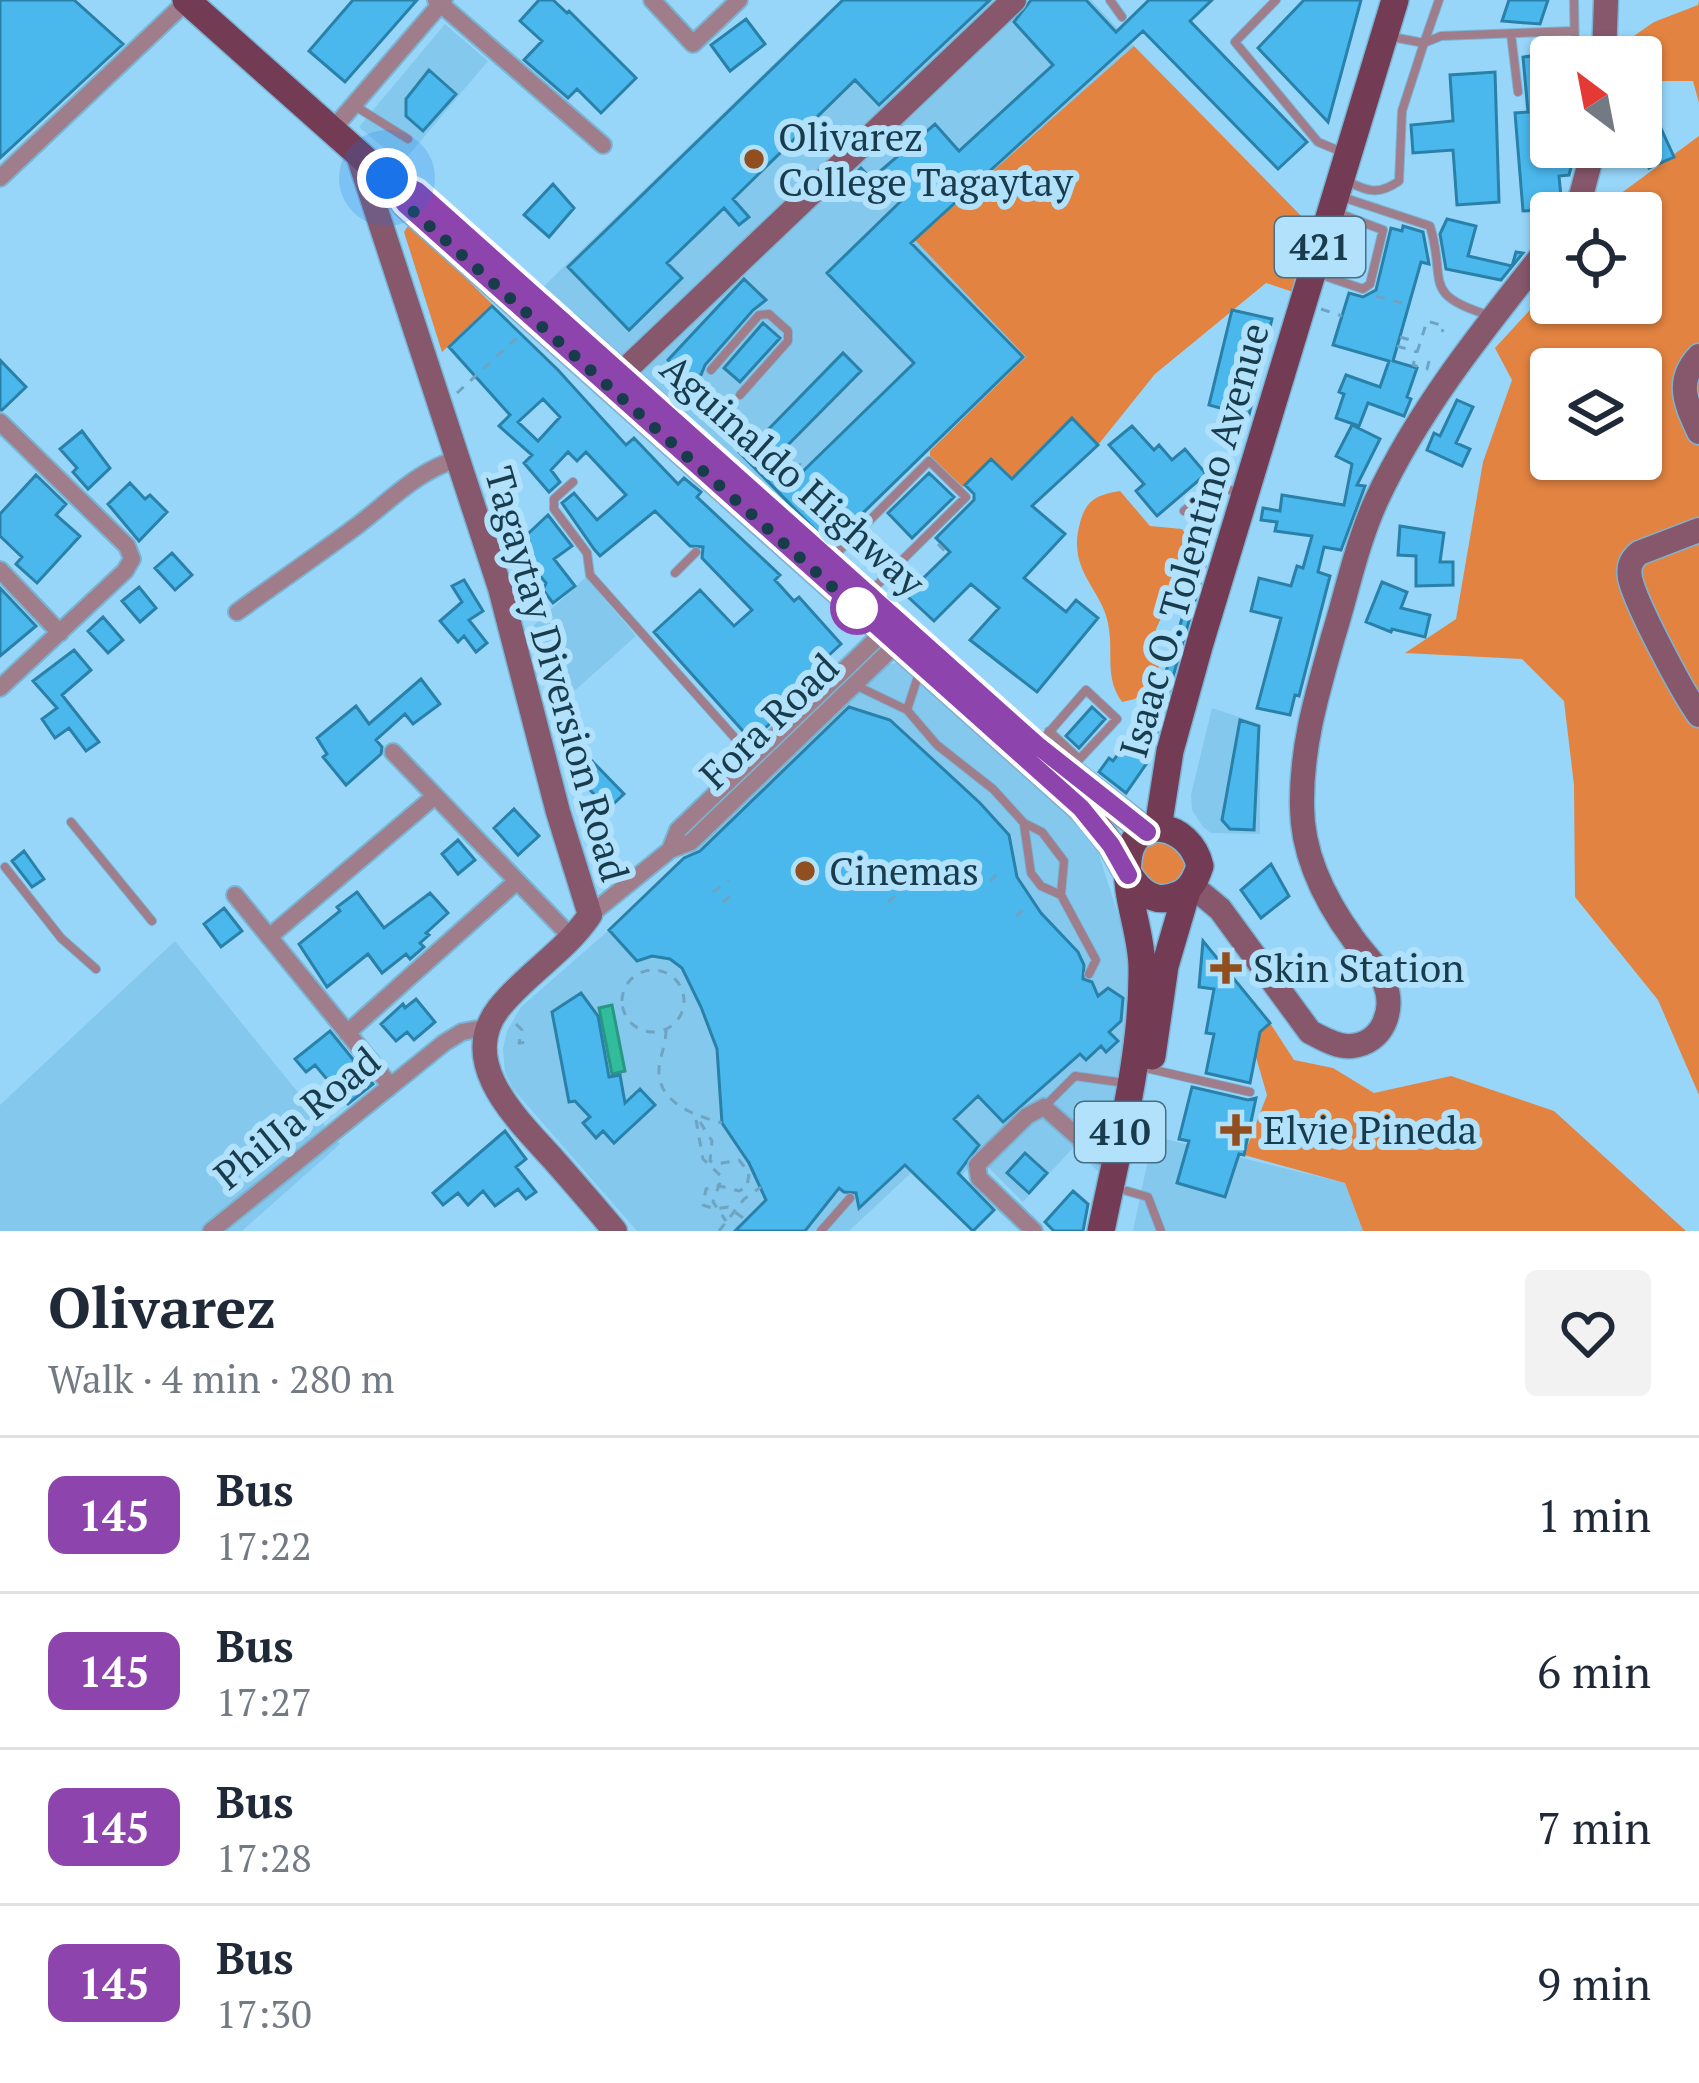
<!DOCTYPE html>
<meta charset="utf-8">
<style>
body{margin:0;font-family:"PT Serif",serif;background:#f2f2f3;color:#1f2937;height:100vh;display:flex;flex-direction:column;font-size:45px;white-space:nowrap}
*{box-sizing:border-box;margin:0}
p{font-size:39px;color:#747a83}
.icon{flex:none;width:66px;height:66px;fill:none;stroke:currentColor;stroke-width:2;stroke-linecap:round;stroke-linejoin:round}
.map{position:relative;height:1231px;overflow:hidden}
.details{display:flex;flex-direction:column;background:#fff;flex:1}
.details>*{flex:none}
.badge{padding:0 24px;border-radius:18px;font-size:42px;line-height:78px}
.needle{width:78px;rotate:328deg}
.tools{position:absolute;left:1530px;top:36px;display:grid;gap:24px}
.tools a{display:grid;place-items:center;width:132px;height:132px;border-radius:12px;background:#fff;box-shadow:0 3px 9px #0004;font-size:60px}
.you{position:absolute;width:60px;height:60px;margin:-30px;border:9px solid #fff;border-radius:50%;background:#1a73e8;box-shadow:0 0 0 18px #1a73e833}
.map>.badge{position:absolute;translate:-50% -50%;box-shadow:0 0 0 6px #fff}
.round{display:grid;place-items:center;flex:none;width:126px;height:126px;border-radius:12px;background:#f2f2f3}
.summary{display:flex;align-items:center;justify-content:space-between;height:204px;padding:0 48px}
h1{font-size:57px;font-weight:600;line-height:90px}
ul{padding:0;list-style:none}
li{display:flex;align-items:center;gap:36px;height:156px;padding:0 48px;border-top:3px solid #e0e1e3}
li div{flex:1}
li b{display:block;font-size:45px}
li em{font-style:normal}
li .badge{min-width:132px;font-weight:700;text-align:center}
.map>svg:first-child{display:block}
</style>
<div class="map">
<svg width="1699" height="1231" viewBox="0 0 1699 1231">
<rect width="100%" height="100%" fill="#97d6f9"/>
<path fill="#84c8ed" d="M840,0H999L624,358L544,286Z
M1030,0H1091L1134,46L916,240L1026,357L832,545L639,371Z
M445,24L488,61L402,163L359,127Z
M586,577L636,636L554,709L533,626Z
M900,662L1064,811L1097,849L1125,936L1132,995L1121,1084L1100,1173L1073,1148L1023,1202L979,1158L938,1199L911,1173L849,1231H637L513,1089L505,1072L503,1049L507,1031L521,1007L609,930L887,665Z
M1212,708L1260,724V834L1211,833L1203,827L1192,810L1191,795Z
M175,941L340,1144L242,1231H0V1105Z
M1153,1136L1345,1183L1363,1231H1133Z"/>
<path fill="#e28341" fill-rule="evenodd" d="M1699,0V103L1693,81H1641V57H1631V38L1654,22L1698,5Z
M1134,46L1311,226L1337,240L1317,300L1266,283L1155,374L1098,445L1072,419L1012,479L991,459L963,487L930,456V451L1026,357L915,240Z
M1699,136V1095L1658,1000L1575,897L1574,785L1564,701L1522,659L1405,653L1456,619L1483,462L1512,380L1495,348L1551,287V303H1641V213H1601L1605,205ZM1551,369H1641V459H1551Z
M408,226L415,228L492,304L442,352L404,232Z
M1120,491L1150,526L1182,529L1189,539L1171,596L1156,629L1159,673L1135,699L1122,702C1105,678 1113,657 1109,629C1105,590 1066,573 1080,523C1086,500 1096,495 1120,491Z
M1150,840H1175L1188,870L1171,889L1139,878L1138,852Z
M1270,1023L1294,1060L1333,1068L1374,1093L1451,1076L1554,1111L1686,1231H1363L1345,1183L1244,1155L1267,1095L1251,1040Z"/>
<path fill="#31bc9b" stroke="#2a9684" stroke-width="3" d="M612,1005L625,1071L612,1074L599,1008Z"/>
<path fill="#4ab8ed" stroke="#2980a8" stroke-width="3" fill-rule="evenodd" d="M0,0H74L123,44L0,158Z
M353,0H417L345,82L309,51Z
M539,0H553L567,13L569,11L636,78L601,113L577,89L568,98L524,60L542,41L520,21Z
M843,0H990L879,105L855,80L733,199L749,217L739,225L724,208L667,263L682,278L629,330L568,267Z
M1031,0H1086L1116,32L1149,0H1212L1190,21L1307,142L1278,169L1143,31L911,243L1023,357L830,545L739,452L755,437L758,440L843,353L861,371L775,458L796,478L914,363L827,273L901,201L877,174L935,124L959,151L1053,65L1014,22Z
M1304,0H1361L1328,122L1258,48Z
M1509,0H1548L1540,24L1502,21Z
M746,19L765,44L730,71L711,45Z
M1549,54L1552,155L1575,153L1569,175L1559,176L1561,197L1554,209L1523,211L1515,113L1528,112L1523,57Z
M429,70L456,94L423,131L406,116V99Z
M1495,72L1499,202L1457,205L1453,150L1413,153L1411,125L1453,121L1450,75Z
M1659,124L1674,157L1649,168L1641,150V132Z
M861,168L876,184L861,198L846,183Z
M553,184L574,208L549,237L524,215Z
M1447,219L1476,226L1468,256L1512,266L1516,252L1523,253L1501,280L1446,269L1440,234Z
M1403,226L1423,232L1429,264L1421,262L1393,361L1417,368L1407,397L1411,399L1404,416L1368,403L1359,426L1336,418L1344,394L1339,392L1346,375L1380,387L1389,361L1333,345L1349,293L1363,297L1376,290L1391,228L1402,231Z
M744,279L766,300L753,310L705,365L701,375L686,377L668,360Z
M492,306L558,370L626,445L634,438L678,484L684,478L701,492L697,497L780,575L775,580L794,601L799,597L841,644L788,693L794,700L752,741L654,632L700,590L734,626L752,610L702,558L703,547L690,546L655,511L600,556L594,549L562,503L574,493L597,520L626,495L586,452L577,461L568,452L551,470L560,482L549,492L524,463L532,455L499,426L510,415L449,347ZM543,399L560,417L538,441L518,422Z
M1232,310L1272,319L1249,415L1240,432L1228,427L1235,412L1209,405Z
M763,323L780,338L740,382L724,368Z
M0,360L26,387L2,410H0Z
M1457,400L1473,407L1456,443L1470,449L1462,466L1427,450L1434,433L1440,436Z
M1072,418L1098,445L1032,506L1065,534L1024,578L1066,612L1076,600L1098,618L1037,692L970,640L999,608L971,584L934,621L906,595L950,552L936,538L974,500V494L965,485L991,459L1012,479Z
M1352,425L1380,439L1357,485L1365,486L1341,550L1324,547L1318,572L1330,576L1299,696L1295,695L1290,715L1257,708L1281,618L1251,611L1259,578L1291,586L1297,566L1303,568L1312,536L1275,531L1277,522L1261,520L1263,508L1280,511L1282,495L1344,505L1352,464L1336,456Z
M1132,426L1154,450L1159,445L1172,460L1185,449L1206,474L1157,516L1136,491L1144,484L1109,445Z
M82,431L110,468L88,489L73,472L77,468L60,449Z
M929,473L954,497L912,538L888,513Z
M36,475L66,504L56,515L80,536L37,583L16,564L22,557L0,536V514Z
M130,483L145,499L150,495L167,512L139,541L108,504Z
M548,515L572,546L554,559L575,586L553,603L543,590L546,583L515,546Z
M1400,526L1444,533L1440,562H1453V585L1416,586V556L1398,555Z
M1209,529L1215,531L1155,739L1144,756L1149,760L1126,793L1099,772L1109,758L1113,761L1136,730L1146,738Z
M172,553L192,575L175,590L155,568Z
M464,580L483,611L469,620L487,643L476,652L464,636L458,642L440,621L462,602L452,586Z
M1382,582L1407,592L1401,608L1430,615L1425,637L1392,629L1391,632L1366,622Z
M139,587L156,608L140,622L122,601Z
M0,588L36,626L0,656Z
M103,617L123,640L108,653L88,631Z
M74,650L91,670L62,695L99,742L86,751L69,728L55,738L42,719L57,708L33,681Z
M421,679L440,704L413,724L405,714L376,740L382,747L381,754L346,785L323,757L327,754L317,738L356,706L369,724Z
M849,707L890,720L980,803L1009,835L1017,877L1041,913L1078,952L1084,965L1083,979L1092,982L1098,996L1108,988L1123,998L1121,1021L1109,1032L1118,1041L1106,1052L1101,1046L1086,1060L1080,1054L1003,1122L978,1096L954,1119L979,1145L958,1173L994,1210L973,1231L905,1165L859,1208L856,1193L844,1192L839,1188L805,1231H735L766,1200L749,1163L722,1123L717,1049L701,1007L682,968L670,959L652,956L637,961L609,930L684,858L700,851Z
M1092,707L1105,719L1079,748L1066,736Z
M1240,720L1259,726L1254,830L1230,829L1222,820Z
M591,760L624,794L608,809L575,774Z
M514,809L539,836L518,855L494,828Z
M458,840L475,860L458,874L442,854Z
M24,851L44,879L32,887L12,861Z
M1271,864L1289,896L1261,918L1241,890Z
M357,892L384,928L430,893L448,913L426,933L429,935L420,943L424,947L410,959L406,954L382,973L368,954L327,987L299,944L340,911L337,907Z
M224,908L242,931L221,947L204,924Z
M1203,941L1270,1023L1260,1032L1250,1083L1206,1073L1214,1034L1206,1033L1214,989L1199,987Z
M581,993L598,1016L609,1077L620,1075L625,1103L640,1089L655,1105L614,1143L603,1131L596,1138L583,1123L590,1117L575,1101L569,1102L552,1012Z
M416,999L435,1022L414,1040L407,1032L396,1041L381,1024L403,1004L405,1008Z
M330,1031L373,1084L348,1104L315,1065L306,1072L295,1059Z
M1192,1087L1248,1100L1256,1098L1244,1155L1239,1154L1225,1197L1177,1183L1189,1141L1179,1139Z
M505,1131L526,1159L516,1167L536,1192L526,1199L518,1189L495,1206L483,1191L468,1205L458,1193L443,1205L433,1193Z
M1025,1153L1047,1173L1029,1193L1007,1173Z
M1073,1191L1088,1204L1083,1231H1054L1045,1222Z"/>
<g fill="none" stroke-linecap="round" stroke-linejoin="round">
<defs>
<path id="lane" d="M1110,0L1122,17
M1276,0L1235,42L1318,142L1342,152
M1574,0L1575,57
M1511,34L1518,92
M1392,37L1424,43L1439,0
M355,106L408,139
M1347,181C1368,192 1379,195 1399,181L1402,111L1424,43L1441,36L1573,31
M1342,197L1430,226C1447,281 1420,294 1488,315
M1319,274L1363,289L1370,284L1383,230L1338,213
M711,370L759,315L769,314L788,331V341L740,395
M573,482L554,499V509L587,553L590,575L751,756
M1184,511L1214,484L1238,493
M830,560L929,461L966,497L868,594
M675,573L696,552
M857,686L907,710L937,745L993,789L1024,823L1042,832L1064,861L1061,895
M907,710L919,673
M1049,731L1079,759
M1038,745L1086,690L1117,719L1073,766
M71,822L152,921
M1024,825L1031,873L1041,886L1061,895L1096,960L1089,974
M5,867L61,938L96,969
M1150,1069L1250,1092
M1045,1106L1075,1076L1125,1083
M1127,1191L1148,1197L1161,1231
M821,1231L850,1198"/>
<path id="street" d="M436,0L603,145
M652,0L693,44L739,0
M332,130L444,0
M0,178L187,1
M0,422L127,546L132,559L125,571L0,688
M0,570L60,633
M237,612C277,583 318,555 358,525C392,499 416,472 457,459
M393,752L574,940
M670,850L678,830L896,620
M235,895L390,1085
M590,915L670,850L691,842L909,632
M269,937L435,796
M347,1033L517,881
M211,1231L444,1043L462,1032L488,1027
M1034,1231L979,1178L977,1165L1027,1116L1044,1107L1097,1154L1114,1163"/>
<path id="secondary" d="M1604,57L1606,0
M357,152L500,588L558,812L590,915C565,952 527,973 499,1008C456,1063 519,1121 554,1160C574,1183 595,1207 615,1231
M1570,213L1581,196L1594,147
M1699,356C1675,381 1686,404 1699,432
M621,374L1014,0
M1699,530L1639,553C1631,560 1628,566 1630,578C1635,603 1683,693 1699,715
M1191,885L1220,909L1310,1032C1322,1038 1338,1048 1352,1046C1383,1043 1395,1010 1385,984C1380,969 1363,953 1354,940C1326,902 1302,855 1302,806C1301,747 1317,694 1333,637C1347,592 1357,542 1377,499C1421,405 1487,325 1551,244"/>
<path id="primary" d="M186,0L387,179L405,204L1081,808C1092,820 1102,832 1111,845C1127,870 1141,911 1178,895C1191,890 1196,878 1200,866C1190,822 1133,812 1128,860C1124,895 1142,933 1142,968C1143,1056 1118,1146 1101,1231
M567,326L672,420
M1051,757L1147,832
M1158,828L1170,751L1200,643L1395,0
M1152,1056L1165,966L1187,891"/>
</defs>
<use href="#lane" stroke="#7bb4d3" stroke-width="10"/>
<use href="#street" stroke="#7bb4d3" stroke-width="20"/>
<use href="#secondary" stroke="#7bb4d3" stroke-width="27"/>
<use href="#primary" stroke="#7bb4d3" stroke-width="30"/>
<path stroke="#6ea3c1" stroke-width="3" stroke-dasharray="9 9" stroke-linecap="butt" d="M1376,296L1409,305
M1321,309L1342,316
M1400,337L1414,341
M1397,346L1417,352
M1429,361L1427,369L1413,365L1427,321L1444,326L1442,332
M457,393L520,335
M756,491L775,472L783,481L800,464L787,452
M938,544L947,553
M990,881L1003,868
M713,892L729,880
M723,902L737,890
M888,902L903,889
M1016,916L1028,906
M622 1001a31 31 0 1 1 62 0a31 31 0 1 1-62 0Z
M516,1024L522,1030L519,1043L529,1042
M666,1030C666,1044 660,1056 659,1069C657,1103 696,1116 722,1123
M696,1120L703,1159L722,1177L713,1202L726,1221
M719,1231L744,1199L761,1187"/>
<use href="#lane" stroke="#9f7d8b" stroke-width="8"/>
<use href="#street" stroke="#9f7d8b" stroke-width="16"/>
<use href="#secondary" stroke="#87576b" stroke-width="24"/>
<use href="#primary" stroke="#743b54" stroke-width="27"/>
<path stroke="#6ea3c1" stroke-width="3" stroke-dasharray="9 9" stroke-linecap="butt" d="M700,1122L712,1141L710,1161L717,1164L739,1160L749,1173L747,1187L739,1191L716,1185L706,1189L703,1205L715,1209L728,1207L746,1220"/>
</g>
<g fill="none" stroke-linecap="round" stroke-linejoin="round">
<defs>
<path id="line" d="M1128,875L1111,845L1081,808L405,204L387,178L417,191L1037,745L1147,832"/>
</defs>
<use href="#line" stroke="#fff" stroke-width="27"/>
<use href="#line" stroke="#8e44ad" stroke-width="18"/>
<path stroke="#193c4d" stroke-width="12" stroke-dasharray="0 21.6" d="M387,178L405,204L865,616L857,608"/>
</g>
<g fill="#914e1e" stroke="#b2e1fc" stroke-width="4.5">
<circle cx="754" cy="159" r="12"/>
<circle cx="805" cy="871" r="12"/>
<path d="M1220 950h12v12h12v12h-12v12h-12v-12h-12v-12h12z"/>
<path d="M1230 1112h12v12h12v12h-12v12h-12v-12h-12v-12h12z"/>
</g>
<circle fill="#fff" stroke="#8e44ad" stroke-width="6" cx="857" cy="608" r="24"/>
<g text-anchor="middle" stroke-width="12" stroke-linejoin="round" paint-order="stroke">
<g fill="#b2e1fc" stroke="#476e82" stroke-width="3">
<rect x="1275" y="217" width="90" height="60" rx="9"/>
<rect x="1075" y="1102" width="90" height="60" rx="9"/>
</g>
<g font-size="36" font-weight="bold" fill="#193c4d">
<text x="1320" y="260">421</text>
<text x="1120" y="1145">410</text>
</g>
<g font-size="39" fill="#193c4d" stroke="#b2e1fc" text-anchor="start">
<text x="778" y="151">Olivarez<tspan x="778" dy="45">College Tagaytay</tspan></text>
<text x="829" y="885">Cinemas</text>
<text x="1253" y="982">Skin Station</text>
<text x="1263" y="1144">Elvie Pineda</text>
</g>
<g font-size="39" fill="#193c4d" stroke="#b2e1fc">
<text transform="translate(793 475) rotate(42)" y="14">Aguinaldo Highway</text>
<text transform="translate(1194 540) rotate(-74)" y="14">Isaac O. Tolentino Avenue</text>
<text transform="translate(557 674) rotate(74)" y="14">Tagaytay Diversion Road</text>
<text transform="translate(769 721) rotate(-44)" y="14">Fora Road</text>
<text transform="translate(297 1118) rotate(-39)" y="14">PhilJa Road</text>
</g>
</g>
</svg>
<div class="tools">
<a><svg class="needle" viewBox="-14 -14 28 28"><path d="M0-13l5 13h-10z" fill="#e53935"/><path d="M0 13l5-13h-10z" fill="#747a83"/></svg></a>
<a><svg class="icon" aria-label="locate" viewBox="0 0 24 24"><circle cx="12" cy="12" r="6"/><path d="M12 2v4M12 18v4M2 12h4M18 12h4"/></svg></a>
<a><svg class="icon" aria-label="layers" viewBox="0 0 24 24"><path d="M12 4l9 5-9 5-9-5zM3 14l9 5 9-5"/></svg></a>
</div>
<div class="you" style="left:387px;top:178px"></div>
</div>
<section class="details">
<div class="summary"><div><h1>Olivarez</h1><p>Walk · 4 min · 280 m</p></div><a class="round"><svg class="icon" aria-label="heart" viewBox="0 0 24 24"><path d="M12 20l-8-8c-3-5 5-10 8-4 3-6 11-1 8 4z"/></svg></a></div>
<ul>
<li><span class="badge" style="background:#8e44ad;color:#fff">145</span><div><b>Bus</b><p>17:22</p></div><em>1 min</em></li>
<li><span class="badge" style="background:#8e44ad;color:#fff">145</span><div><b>Bus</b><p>17:27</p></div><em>6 min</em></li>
<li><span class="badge" style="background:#8e44ad;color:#fff">145</span><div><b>Bus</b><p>17:28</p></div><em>7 min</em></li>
<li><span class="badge" style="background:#8e44ad;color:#fff">145</span><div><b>Bus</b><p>17:30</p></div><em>9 min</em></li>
</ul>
</section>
